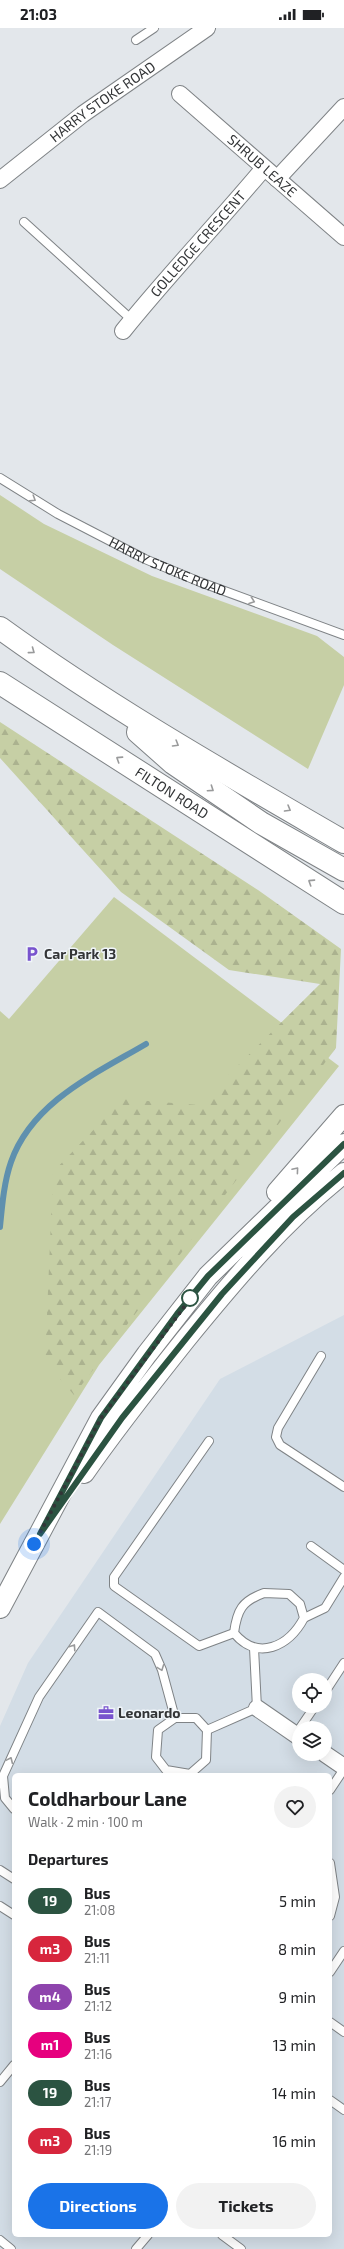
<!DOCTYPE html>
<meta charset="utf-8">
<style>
body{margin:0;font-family:"Exo 2",sans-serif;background:#f2f2f2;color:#202124;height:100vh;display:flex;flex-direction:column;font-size:15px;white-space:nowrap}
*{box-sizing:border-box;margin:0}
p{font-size:13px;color:#757577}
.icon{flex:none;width:22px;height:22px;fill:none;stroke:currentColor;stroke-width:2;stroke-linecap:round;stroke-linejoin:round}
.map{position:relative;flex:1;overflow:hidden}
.panel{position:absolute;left:12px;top:1745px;width:320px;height:464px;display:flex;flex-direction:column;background:#fff;border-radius:6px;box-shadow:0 4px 16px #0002}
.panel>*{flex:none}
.badge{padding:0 8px;border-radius:13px;font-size:14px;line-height:26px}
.buttons{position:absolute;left:292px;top:1645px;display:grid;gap:8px}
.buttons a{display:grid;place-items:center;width:40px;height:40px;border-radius:50%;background:#fff;box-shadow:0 4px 16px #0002;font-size:20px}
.you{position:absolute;width:20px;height:20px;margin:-10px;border:3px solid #fff;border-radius:50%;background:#1a73e8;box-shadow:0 0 0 6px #1a73e833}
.map>.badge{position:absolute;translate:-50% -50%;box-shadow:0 0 0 2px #fff}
h2{padding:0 16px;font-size:15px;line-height:36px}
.round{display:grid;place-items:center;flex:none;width:42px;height:42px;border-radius:21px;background:#f2f2f2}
.headline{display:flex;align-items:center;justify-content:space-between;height:68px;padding:0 16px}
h1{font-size:19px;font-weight:700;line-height:30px}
.button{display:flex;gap:8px;margin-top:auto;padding:8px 16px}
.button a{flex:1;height:46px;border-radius:24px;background:#1a73e8;color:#fff;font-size:16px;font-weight:700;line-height:46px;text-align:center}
.button a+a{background:#f2f2f2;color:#202124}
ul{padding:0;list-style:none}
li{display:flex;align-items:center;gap:12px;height:48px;padding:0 16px}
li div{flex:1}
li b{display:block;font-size:15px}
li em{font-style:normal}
li .badge{min-width:44px;font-weight:700;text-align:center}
.status{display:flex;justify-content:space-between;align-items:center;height:28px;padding:0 20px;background:#fff;direction:ltr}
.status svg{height:11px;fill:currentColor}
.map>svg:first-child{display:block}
</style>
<div class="status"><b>21:03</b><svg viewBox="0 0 49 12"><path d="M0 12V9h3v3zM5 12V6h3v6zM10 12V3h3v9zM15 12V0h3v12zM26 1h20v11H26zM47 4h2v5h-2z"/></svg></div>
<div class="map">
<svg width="344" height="2221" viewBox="0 0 344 2221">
<defs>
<pattern id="forest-firs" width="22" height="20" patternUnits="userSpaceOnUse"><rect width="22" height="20" fill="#c6cfa5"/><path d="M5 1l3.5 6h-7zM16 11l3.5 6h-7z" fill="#abb28f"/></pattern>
</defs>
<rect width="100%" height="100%" fill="#e3e7eb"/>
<path fill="#d3dde6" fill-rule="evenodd" d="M344,1287V2221H0V1698L28,1635L220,1351ZM299,1652H325V1678H299ZM299,1700H325V1726H299ZM14,1747H330V2207H14Z"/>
<path fill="#c6cfa5" d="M0,467L44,496L152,548L317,608L344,629V657L308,741L113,617L0,541Z
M114,869L339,1038L99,1337L0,1496V983L9,991Z"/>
<path fill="url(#forest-firs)" d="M0,694L258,862L341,921L336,1020L74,1367L45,1334L53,1144L123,1071L198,1077L320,956L229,942L121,864L0,730Z"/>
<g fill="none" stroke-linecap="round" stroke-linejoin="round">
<path stroke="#5f90ae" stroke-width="6" d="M0,1199C2,1178 4,1154 11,1134C32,1074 95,1046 146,1016"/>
<defs>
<g id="service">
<path d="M136,12L154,0"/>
<path d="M24,194L132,292"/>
<path id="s1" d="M0,450L58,486L145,531L200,554L344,607"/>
<path d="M321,1328L278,1400L276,1409L280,1417L344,1459"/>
<path d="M209,1413L114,1549V1558L199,1618L234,1605"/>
<path d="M311,1518L344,1542"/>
<path d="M264,1565L289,1566L300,1576L304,1590C289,1618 258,1634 234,1605C237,1582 242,1573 264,1565Z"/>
<path d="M304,1590L325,1580L344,1549"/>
<path d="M325,1664L344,1635"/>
<path d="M175,1690H196L207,1702L206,1732L190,1746L166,1742L156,1729L158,1702Z"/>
<path d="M300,1700L315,1678"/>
<path d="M207,1702L257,1680L254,1620"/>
<path d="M330,1762L344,1741"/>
<path d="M14,1781L5,1770L3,1748L39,1669L98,1584L155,1626L162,1642L175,1690"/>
<path d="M330,1835L335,1869L330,1888"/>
<path d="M0,1842L14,1851"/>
<path d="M0,1878L14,1887"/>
<path d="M330,1944L344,1923"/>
<path d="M330,1994L344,2004"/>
<path d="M0,2054L14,2037"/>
<path d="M330,2072L344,2082"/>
<path d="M222,2207L241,2221"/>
<path d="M0,2212L11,2221"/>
<path d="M136,2221L148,2207"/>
</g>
<g id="minor">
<path id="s2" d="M180,66L344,209"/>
<path d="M277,151L344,79"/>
<path id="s3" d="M0,152L83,86L207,0"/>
<path id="s4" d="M123,303C168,247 218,195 264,140"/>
<path d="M257,1680L299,1709"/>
<path d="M325,1726L344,1739"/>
</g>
<path id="tertiary" d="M277,1164L344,1087
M84,1445C116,1399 150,1356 185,1312C234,1252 283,1193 344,1145
M0,1580L101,1390L147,1326L208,1248L344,1116"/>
<g id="primary">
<path d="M0,600C109,679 227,746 344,814"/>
<path id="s5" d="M0,655L344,875"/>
<path d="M138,704L173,735L261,795L344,842"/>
</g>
</defs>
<use href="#service" stroke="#7f8386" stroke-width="10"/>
<use href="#minor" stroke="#7f8386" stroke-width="18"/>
<use href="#tertiary" stroke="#7f8386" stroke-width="22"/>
<use href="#primary" stroke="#7f8386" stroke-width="24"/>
<use href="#service" stroke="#fff" stroke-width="8"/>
<use href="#minor" stroke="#fff" stroke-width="16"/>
<use href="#tertiary" stroke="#fff" stroke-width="20"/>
<use href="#primary" stroke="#fff" stroke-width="22"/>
</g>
<defs><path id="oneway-chevron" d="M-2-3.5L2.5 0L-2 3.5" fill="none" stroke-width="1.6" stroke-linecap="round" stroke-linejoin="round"/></defs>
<g stroke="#999a9b">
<use href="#oneway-chevron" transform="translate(33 471) rotate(32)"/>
<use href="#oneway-chevron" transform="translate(252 573) rotate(20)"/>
<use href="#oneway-chevron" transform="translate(32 623) rotate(36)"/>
<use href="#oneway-chevron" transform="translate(176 716) rotate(31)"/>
<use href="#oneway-chevron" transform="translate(119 731) rotate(-147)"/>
<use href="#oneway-chevron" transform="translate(211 761) rotate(34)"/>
<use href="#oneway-chevron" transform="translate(288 781) rotate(30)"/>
<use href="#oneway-chevron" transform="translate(311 854) rotate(-147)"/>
<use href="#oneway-chevron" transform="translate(296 1142) rotate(-50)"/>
<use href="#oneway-chevron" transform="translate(73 1619) rotate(-56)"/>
<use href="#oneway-chevron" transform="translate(161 1640) rotate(69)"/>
<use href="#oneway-chevron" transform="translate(10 1732) rotate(-66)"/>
</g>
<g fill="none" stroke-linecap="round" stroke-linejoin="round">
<defs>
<path id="line" d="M344,1116L208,1248L177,1286L101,1390L40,1506L122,1390L222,1266L293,1189L344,1145"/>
</defs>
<use href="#line" stroke="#fff" stroke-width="9"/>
<use href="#line" stroke="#2b5341" stroke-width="6"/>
<path stroke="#333537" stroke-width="4" stroke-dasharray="0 7.2" d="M34,1516L101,1390L193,1267L190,1270"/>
</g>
<defs>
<symbol id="parking-bare" viewBox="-9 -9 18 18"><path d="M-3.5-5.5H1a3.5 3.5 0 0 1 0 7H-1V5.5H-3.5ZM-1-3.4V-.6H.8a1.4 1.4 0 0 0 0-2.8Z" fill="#7853cd" stroke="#f0f5f9" stroke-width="2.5" paint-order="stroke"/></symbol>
<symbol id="office-bare" viewBox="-9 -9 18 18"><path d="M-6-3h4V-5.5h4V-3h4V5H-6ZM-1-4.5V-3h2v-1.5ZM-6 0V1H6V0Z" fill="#7853cd" stroke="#f0f5f9" stroke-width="2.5" paint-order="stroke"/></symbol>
</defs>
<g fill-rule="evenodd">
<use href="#parking-bare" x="21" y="915" width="22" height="22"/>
<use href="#office-bare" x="95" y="1674" width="22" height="22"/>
</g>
<circle fill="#fff" stroke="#2b5341" stroke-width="2" cx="190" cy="1270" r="8"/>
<g text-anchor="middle" stroke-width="3" stroke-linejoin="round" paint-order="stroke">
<g font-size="14" fill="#333537" stroke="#f0f5f9">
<text dy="5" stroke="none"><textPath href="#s3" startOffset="129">HARRY STOKE ROAD</textPath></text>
<text dy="5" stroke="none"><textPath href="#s2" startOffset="109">SHRUB LEAZE</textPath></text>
<text dy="5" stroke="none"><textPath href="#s4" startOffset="115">GOLLEDGE CRESCENT</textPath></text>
<text dy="5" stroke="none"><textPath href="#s1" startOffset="190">HARRY STOKE ROAD</textPath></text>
<text dy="5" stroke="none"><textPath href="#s5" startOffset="204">FILTON ROAD</textPath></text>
</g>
<g font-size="14" font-weight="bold" fill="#333537" stroke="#f0f5f9" text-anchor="start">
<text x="44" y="931">Car Park 13</text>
<text x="118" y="1690">Leonardo</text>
</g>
</g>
</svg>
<div class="buttons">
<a><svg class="icon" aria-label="locate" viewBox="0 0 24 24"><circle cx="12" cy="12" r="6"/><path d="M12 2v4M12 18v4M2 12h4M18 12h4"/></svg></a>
<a><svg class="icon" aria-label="layers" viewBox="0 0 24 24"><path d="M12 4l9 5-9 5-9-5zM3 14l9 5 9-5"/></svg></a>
</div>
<div class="you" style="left:34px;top:1516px"></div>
<section class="panel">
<div class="headline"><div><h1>Coldharbour Lane</h1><p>Walk · 2 min · 100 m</p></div><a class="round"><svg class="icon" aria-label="heart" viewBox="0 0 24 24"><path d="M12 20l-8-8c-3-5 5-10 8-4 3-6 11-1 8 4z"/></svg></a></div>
<h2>Departures</h2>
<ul>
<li><span class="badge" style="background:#2b5341;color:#fff">19</span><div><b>Bus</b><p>21:08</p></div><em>5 min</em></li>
<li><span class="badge" style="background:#d7263d;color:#fff">m3</span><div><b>Bus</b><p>21:11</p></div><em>8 min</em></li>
<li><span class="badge" style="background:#8e44ad;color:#fff">m4</span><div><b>Bus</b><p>21:12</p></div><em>9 min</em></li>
<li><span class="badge" style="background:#e6007e;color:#fff">m1</span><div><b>Bus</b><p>21:16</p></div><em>13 min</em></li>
<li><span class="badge" style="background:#2b5341;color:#fff">19</span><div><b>Bus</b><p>21:17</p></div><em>14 min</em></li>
<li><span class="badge" style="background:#d7263d;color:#fff">m3</span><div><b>Bus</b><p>21:19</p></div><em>16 min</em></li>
</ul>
<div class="button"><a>Directions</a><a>Tickets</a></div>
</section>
</div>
